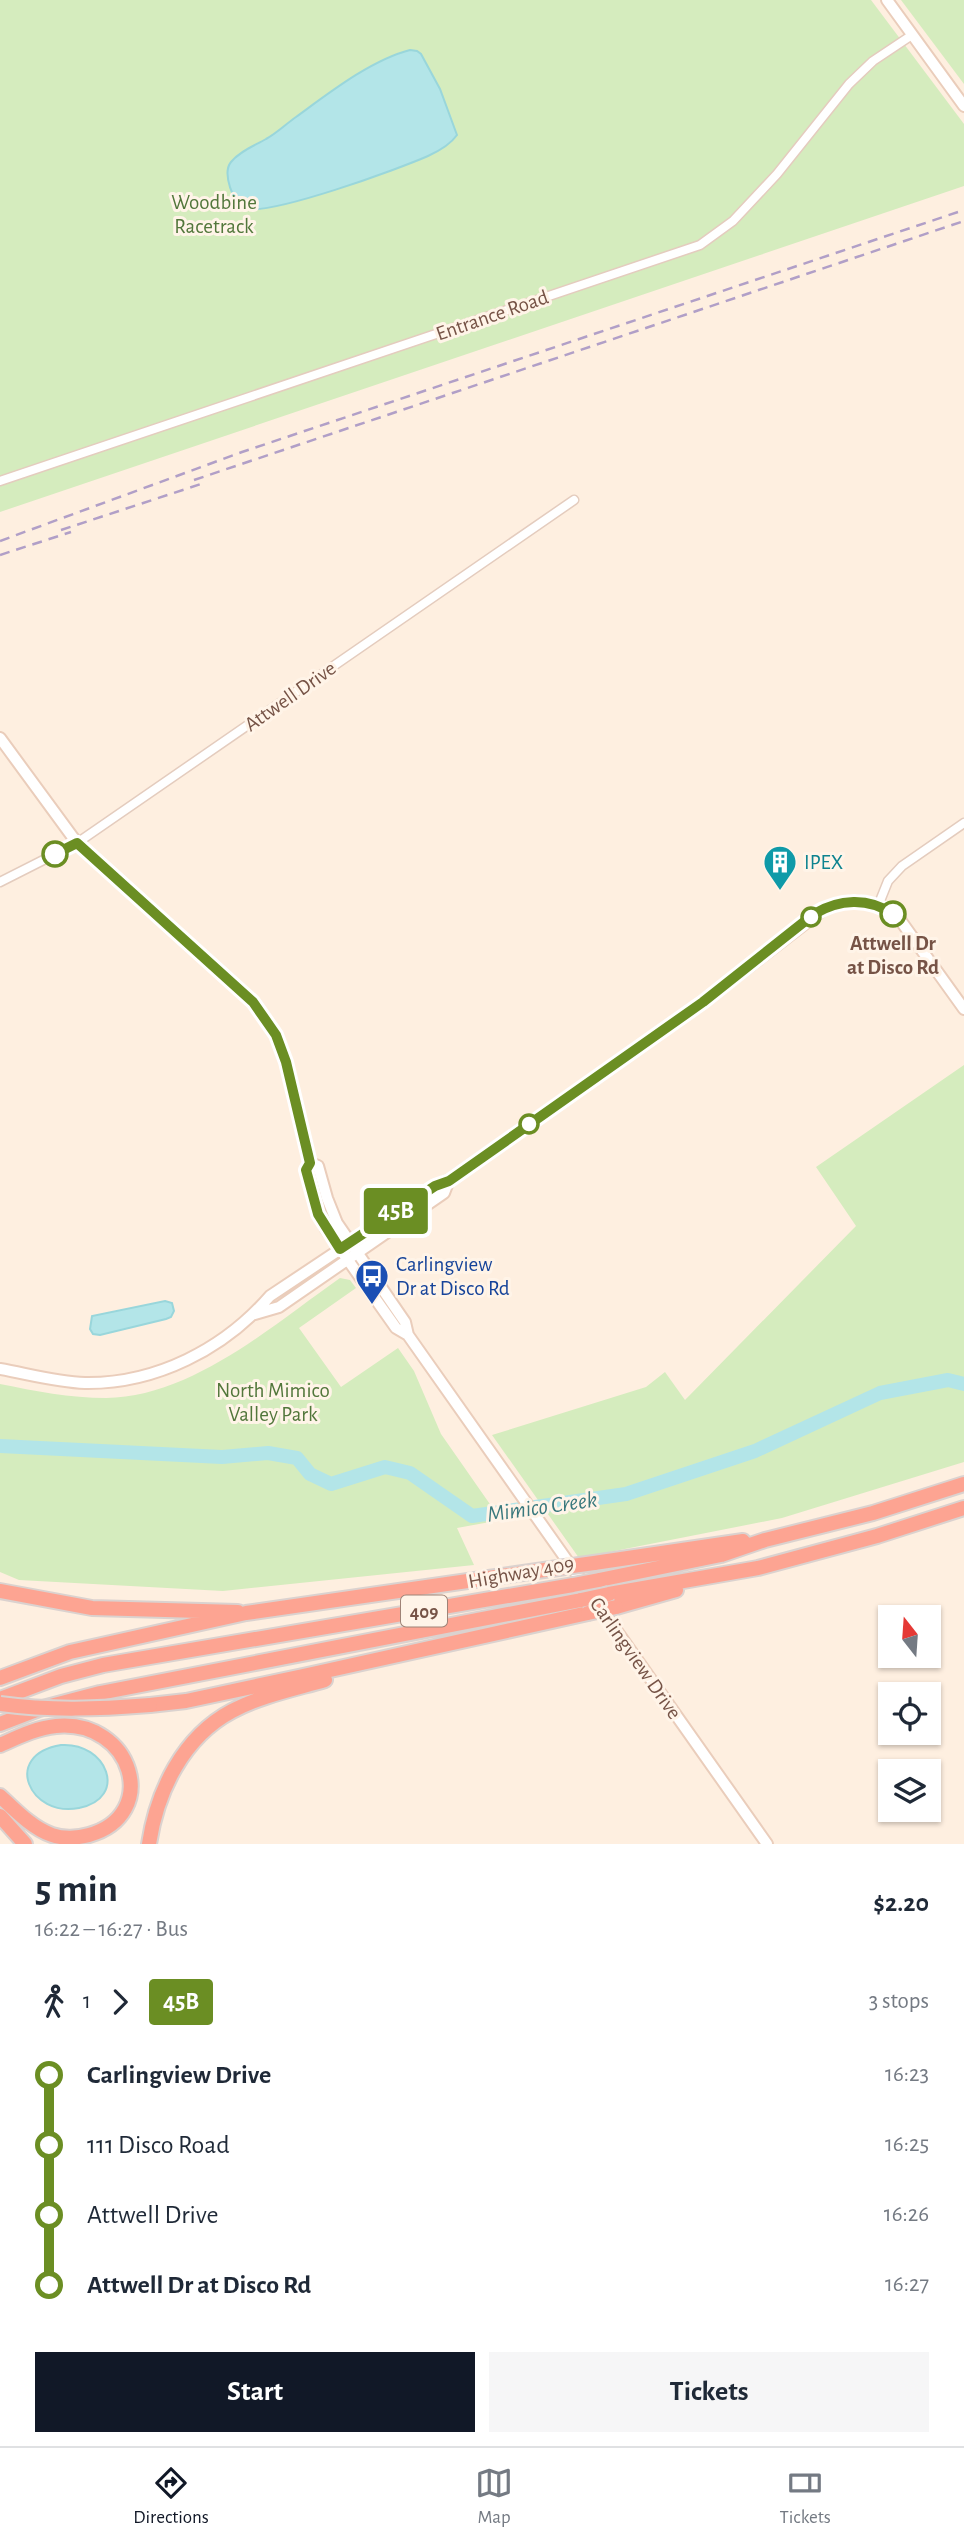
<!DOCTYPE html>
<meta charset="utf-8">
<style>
body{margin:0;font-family:"Alegreya Sans",sans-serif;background:#f6f6f7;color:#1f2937;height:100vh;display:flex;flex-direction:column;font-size:26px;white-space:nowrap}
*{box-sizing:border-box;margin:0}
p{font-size:23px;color:#747a83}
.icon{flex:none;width:38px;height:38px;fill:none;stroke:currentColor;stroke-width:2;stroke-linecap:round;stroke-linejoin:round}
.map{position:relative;height:1844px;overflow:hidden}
.panel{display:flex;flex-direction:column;background:#fff;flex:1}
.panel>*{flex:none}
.badge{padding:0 14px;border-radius:5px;font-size:24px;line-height:46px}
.needle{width:46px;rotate:343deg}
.controls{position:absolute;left:878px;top:1605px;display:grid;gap:14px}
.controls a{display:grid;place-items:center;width:63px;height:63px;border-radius:0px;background:#fff;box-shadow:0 2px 5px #0004;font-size:35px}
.map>.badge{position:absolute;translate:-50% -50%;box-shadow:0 0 0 4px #fff}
.legs{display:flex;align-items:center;gap:10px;height:77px;padding:0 35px;font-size:23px}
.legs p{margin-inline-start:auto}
.overview{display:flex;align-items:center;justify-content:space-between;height:119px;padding:0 35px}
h1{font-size:38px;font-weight:700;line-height:52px}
.action{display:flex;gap:14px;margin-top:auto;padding:14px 35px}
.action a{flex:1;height:80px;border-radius:0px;background:#111827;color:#fff;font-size:28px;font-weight:700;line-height:80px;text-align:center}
.action a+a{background:#f6f6f7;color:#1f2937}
ul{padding:0 35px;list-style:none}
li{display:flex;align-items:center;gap:24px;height:70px;font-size:26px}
li i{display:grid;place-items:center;width:10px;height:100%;margin:0 9px;background:currentColor}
li i::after{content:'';width:18px;height:18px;margin:-9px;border:5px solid;border-radius:50%;background:#fff}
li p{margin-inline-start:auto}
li:first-child i{background:linear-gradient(#0000 50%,currentColor 0)}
li:last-child i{background:linear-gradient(currentColor 50%,#0000 0)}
.dock{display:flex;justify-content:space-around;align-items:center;height:98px;border-top:2px solid #e0e1e3;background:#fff;font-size:19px;color:#747a83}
.dock a{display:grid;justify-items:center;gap:4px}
.dock .current{color:#111827}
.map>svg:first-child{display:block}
</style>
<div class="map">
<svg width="964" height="1844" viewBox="0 0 964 1844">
<rect width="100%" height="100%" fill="#feefe0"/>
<path fill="#d5ecbe" d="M0,0H871L964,124V186L0,512Z
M901,0H964V84Z
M964,1065V1462L782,1518L579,1558L492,1435L646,1387L665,1372L685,1400L856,1226L816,1167Z
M340,1278L350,1280L356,1288L299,1328L341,1387L398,1348L414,1371L441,1434L501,1520L457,1528L474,1565L223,1591L19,1580L0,1572V1445L113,1456L121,1450L0,1441V1384C35,1391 70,1398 106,1398C192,1397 273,1325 340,1278Z"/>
<path fill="#b3e5e8" stroke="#99d6db" stroke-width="2" d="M410,50L417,51L421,54L440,89L457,135C450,145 439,151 428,156C401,168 268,217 245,208C233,204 222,173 231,162C240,151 254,146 266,139C277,133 286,124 296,117C329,93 371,60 410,50Z
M165,1301L172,1303L174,1311L171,1317L166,1319L100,1335L93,1334L90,1329L92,1316Z
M61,1745C107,1742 129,1798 79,1808C30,1818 1,1755 61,1745Z"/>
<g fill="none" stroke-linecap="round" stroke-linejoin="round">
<path stroke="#b3e5e8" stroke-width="14" d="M0,1446L222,1457L268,1453L297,1458L310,1474L331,1484L385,1467L410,1473L472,1516L626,1494L755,1451L880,1393L948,1380L964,1384"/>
<defs>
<path id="street" d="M0,481L700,245L733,221L777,174L849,84L873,61L912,35
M0,882L77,843L574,500
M878,906L888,881L902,866L964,823"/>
<path id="secondary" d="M887,0L964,106
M0,738L77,843L253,1002L276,1035L286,1062L310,1163L306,1170L319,1214L326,1229L396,1328L408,1335
M310,1163L318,1166L327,1198L337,1223L405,1322L408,1335L767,1844
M255,1314L279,1307L444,1193L449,1180
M0,1369C28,1374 57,1382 85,1383C156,1384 224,1349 270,1296L435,1186L449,1180L703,1002L824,909L837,904L856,901L878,906L898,917L964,1009"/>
<path id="highway" d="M594,1563L743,1541
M599,1580L721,1555L765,1540L873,1513L964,1484
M0,1591L92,1608L238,1612
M609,1594L758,1568L877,1536L964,1508
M616,1607L676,1590
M0,1678L70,1652L246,1613L558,1568
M0,1699L61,1676L103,1665L573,1585
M150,1705L186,1701L303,1676L588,1613
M0,1724L39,1709L100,1693L581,1600
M0,1745C18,1737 36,1728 56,1726C133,1719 161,1815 89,1835C78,1838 63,1839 52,1835C32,1828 15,1810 0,1796
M0,1816L25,1844
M149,1844C157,1791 183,1737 232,1711C260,1696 294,1689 325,1680"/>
</defs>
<use href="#street" stroke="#e4ccbe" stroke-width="11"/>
<use href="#secondary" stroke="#eacdbb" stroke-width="14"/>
<use href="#highway" stroke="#dbd2cf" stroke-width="18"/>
<use href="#street" stroke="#fff" stroke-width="8"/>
<use href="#secondary" stroke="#fff" stroke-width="10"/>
<use href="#highway" stroke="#fda492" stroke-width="14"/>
<path stroke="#b19fc7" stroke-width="2.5" stroke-dasharray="10 7" stroke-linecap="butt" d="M194,480L964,221
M61,530L204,483
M0,541L242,452L964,210
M0,555L71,532"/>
<defs>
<path id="highway-bridge" d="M558,1568L594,1563
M573,1585L599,1580
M581,1600L609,1594
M588,1613L616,1607
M0,1704C51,1711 99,1709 150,1705"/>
</defs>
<use href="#highway-bridge" stroke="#dbd2cf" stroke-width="18" stroke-linecap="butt"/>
<use href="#highway-bridge" stroke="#fda492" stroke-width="14"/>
</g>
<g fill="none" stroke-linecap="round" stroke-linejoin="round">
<defs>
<path id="line-1" d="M55,854L77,843L253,1002L276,1035L286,1062L310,1163L306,1170L318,1214L340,1249L435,1186L449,1181L703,1002L814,914C839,899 868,897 893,914"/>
</defs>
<use href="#line-1" stroke="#fff" stroke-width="16"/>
<use href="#line-1" stroke="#6b8e23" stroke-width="10"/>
</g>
<defs>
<symbol id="building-pin" viewBox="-11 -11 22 30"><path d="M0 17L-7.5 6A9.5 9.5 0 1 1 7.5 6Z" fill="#0f9aa8" stroke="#fff4e8"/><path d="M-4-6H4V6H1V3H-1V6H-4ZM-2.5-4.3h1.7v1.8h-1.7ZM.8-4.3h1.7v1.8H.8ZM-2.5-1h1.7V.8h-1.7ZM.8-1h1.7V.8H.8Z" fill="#fff"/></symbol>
<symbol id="bus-pin" viewBox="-11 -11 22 30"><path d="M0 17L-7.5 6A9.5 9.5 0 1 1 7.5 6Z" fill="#1a4fb4" stroke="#fff4e8"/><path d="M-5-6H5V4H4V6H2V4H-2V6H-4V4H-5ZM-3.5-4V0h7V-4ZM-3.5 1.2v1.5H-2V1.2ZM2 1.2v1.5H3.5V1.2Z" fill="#fff"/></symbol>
</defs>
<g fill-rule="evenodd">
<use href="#building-pin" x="761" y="843" width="38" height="52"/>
<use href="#bus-pin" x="353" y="1257" width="38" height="52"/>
</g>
<g fill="#fff" stroke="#6b8e23" stroke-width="3.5">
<circle cx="55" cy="854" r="12"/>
<circle cx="893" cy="914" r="12"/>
<circle cx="811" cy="917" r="9"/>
<circle cx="529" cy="1124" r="9"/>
</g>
<g text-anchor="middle" stroke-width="6" stroke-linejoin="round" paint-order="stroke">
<rect fill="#fff4e8" stroke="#9f8377" stroke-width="2" x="401" y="1595.5" width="46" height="31" rx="5"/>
<g font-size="19" font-weight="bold" fill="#765346">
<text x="424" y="1618">409</text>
</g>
<g font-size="21" fill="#52773b" stroke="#fff4e8">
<text x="214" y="209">Woodbine<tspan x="214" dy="24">Racetrack</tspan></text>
<text x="273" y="1397">North Mimico<tspan x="273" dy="24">Valley Park</tspan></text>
</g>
<g font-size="21" fill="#765346" stroke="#fff4e8">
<text transform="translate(492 315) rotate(-19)" y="7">Entrance Road</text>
<text transform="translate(290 696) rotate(-35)" y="7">Attwell Drive</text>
<text transform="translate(521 1572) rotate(-10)" y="7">Highway 409</text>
<text transform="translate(636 1658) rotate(55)" y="7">Carlingview Drive</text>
</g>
<g font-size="21" fill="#0d838f" stroke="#fff4e8" text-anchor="start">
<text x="804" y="869">IPEX</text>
</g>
<g font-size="21" font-weight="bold" fill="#765346" stroke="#fff4e8">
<text x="893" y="950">Attwell Dr<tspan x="893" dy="24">at Disco Rd</tspan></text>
</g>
<g font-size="21" fill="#164399" stroke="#fff4e8" text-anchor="start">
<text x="396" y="1271">Carlingview<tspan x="396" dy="24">Dr at Disco Rd</tspan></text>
</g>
<g font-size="23" font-style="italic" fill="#39787d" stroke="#fff4e8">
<text transform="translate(542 1506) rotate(-8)" y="8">Mimico Creek</text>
</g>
</g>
</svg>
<div class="controls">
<a><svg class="needle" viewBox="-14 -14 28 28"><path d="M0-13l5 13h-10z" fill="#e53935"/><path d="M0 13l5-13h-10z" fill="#747a83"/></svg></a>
<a><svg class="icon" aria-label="locate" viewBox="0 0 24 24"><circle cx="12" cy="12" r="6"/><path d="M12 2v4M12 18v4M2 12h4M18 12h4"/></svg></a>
<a><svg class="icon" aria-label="layers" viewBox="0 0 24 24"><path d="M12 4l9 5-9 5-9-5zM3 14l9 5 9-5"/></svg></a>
</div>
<b class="badge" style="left:396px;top:1211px;background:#6b8e23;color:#fff">45B</b>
</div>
<section class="panel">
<div class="overview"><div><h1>5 min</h1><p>16:22 – 16:27 · Bus</p></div><b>$2.20</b></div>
<div class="legs"><svg class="icon" aria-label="walk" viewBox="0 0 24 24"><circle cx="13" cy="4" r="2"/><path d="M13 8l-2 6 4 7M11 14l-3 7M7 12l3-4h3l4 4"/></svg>1<svg class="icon" aria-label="forward" viewBox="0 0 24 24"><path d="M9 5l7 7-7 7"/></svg><b class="badge" style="background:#6b8e23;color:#fff">45B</b><p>3 stops</p></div>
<ul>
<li><i style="color:#6b8e23"></i><b>Carlingview Drive</b><p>16:23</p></li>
<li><i style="color:#6b8e23"></i><span>111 Disco Road</span><p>16:25</p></li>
<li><i style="color:#6b8e23"></i><span>Attwell Drive</span><p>16:26</p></li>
<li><i style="color:#6b8e23"></i><b>Attwell Dr at Disco Rd</b><p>16:27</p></li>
</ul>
<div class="action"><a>Start</a><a>Tickets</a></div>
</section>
<nav class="dock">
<a class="current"><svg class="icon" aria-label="directions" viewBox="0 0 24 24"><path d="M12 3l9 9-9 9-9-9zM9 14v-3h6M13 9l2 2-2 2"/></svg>Directions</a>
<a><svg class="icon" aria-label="map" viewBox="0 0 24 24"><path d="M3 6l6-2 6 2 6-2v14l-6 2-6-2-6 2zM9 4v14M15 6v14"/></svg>Map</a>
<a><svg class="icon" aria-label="tickets" viewBox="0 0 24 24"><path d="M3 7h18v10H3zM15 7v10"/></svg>Tickets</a>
</nav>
